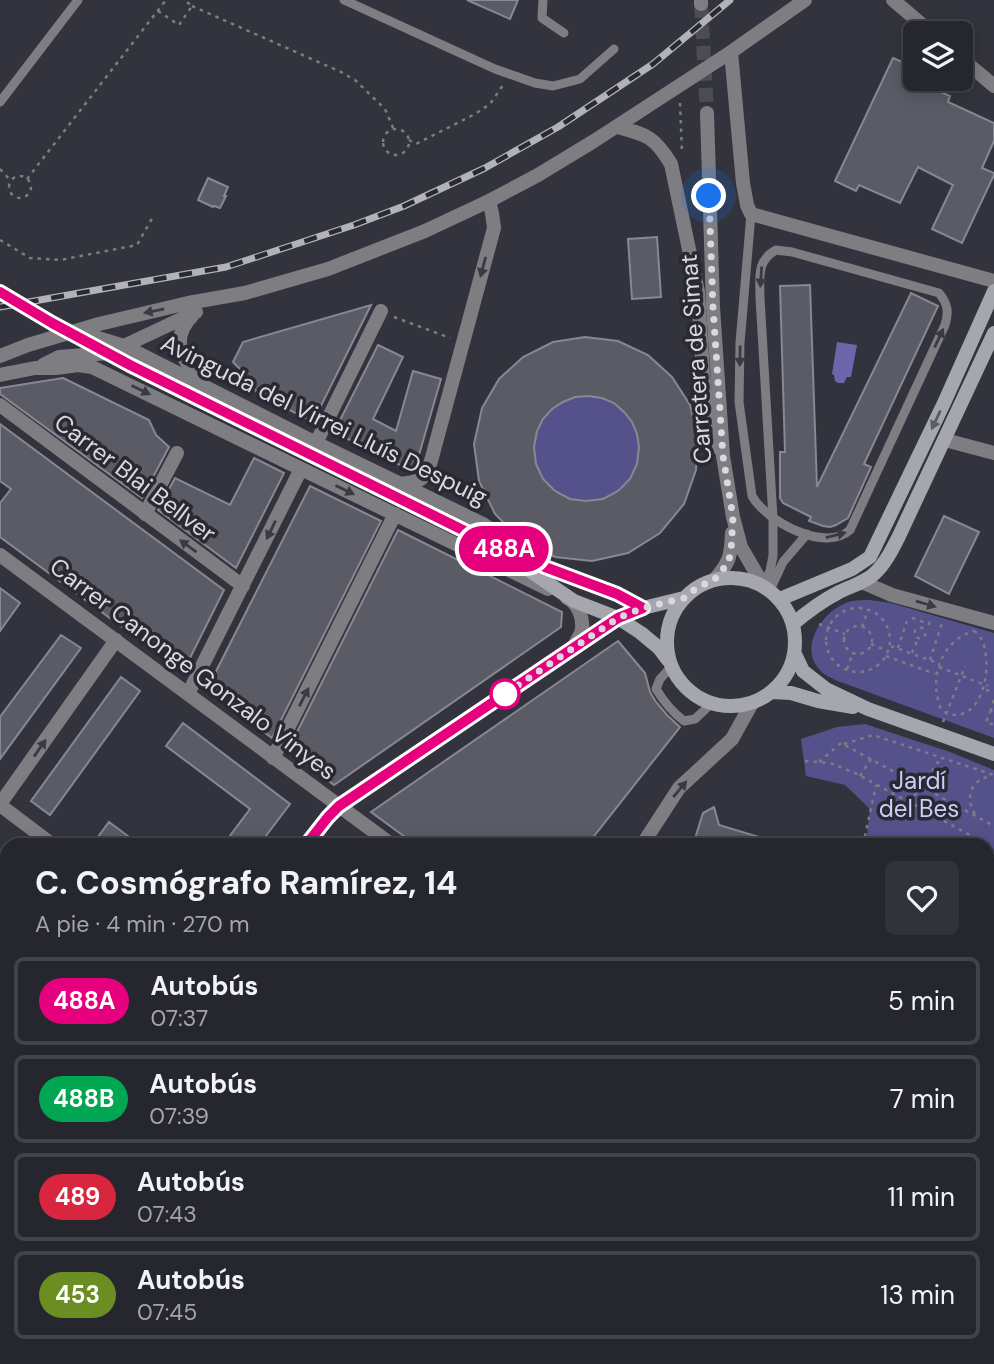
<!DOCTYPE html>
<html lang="es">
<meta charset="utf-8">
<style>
body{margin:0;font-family:"DM Sans",sans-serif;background:#32323a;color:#f1f3f6;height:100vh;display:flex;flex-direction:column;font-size:26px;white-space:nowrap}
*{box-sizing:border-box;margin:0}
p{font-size:23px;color:#a4a5aa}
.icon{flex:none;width:38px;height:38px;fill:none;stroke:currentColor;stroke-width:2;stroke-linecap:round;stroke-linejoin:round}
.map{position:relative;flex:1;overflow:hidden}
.panel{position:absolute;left:0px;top:838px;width:994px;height:527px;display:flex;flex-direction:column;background:#26262e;border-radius:21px 21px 0 0;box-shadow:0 4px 18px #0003,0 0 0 2px #42434a}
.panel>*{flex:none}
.badge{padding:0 14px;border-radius:23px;font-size:24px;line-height:46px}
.controls{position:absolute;left:903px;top:21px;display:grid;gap:14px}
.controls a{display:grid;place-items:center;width:70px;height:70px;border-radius:10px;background:#26262e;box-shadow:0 4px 18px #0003,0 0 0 2px #42434a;font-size:35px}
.you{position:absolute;width:35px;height:35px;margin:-18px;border:5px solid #fff;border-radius:50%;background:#1a73e8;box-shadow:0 0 0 10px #1a73e833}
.map>.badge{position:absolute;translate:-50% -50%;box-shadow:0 0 0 4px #fff}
.round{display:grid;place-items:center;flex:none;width:74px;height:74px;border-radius:10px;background:#32323a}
.summary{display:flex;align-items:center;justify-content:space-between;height:119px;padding:0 35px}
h1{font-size:33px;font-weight:700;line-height:52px}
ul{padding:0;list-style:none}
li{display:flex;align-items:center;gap:21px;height:88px;margin:0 14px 10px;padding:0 21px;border:4px solid #42434a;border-radius:10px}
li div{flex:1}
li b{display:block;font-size:26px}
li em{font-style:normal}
li .badge{min-width:77px;font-weight:700;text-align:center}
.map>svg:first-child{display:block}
</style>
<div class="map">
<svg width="994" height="1364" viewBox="0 0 994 1364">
<rect width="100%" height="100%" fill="#33333d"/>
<path fill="#55518b" d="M477 448a110 110 0 1 1 220 0a110 110 0 1 1-220 0Z
M869,600L891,603L994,633V738L835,680C831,677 824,675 821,671C796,647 825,607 852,601C857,600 864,600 869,600Z
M865,724L950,752L994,770V918L988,923L987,845H866L870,809L845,785L806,776L801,739L837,727Z
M38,1358H185L181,1364H35Z"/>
<path fill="#6c67ad" d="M837,342L857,345L851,377H847L844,383H838L835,381L834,375L832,374Z"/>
<path fill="#5b5b66" stroke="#888894" stroke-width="2" fill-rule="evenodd" d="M467,0H518L510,19Z
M893,58L914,67L909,78L950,96L948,102L994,123V141L982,168L994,173V175L962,243L932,229L953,185L918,167L900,203L859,185L856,191L835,181Z
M208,178L228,187L224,196H226L220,208L214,206L213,207L198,200Z
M657,237L661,297L632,299L628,239Z
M810,285L817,487L911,293L938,306L864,464L871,467L848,518L836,525L830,527L823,526L809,521L811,517L783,503L780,498V452H785L780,286Z
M371,305L313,422L258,394L244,373L233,362L243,342Z
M585,337L618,341L648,355L672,377L690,405L698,437L696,470L684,504L660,533L628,553L592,561L555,557L531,545L516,535L495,514L479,481L474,444L482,408L499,379L523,357L553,342ZM588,396L602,398L614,403L624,412L632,422L637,434L639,447L637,464L630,479L618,491L603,499L586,501L570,499L555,491L543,479L536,464L534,447L537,431L543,419L552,409L563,402L575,397Z
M378,345L403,357L373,419L396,431L413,371L441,379L414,472L334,432Z
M63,378L149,420L156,435L169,447L142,498L0,394V388Z
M0,424L224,590L183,672L0,537V503L11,489L0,481Z
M254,458L284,473L236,568L158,510L175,478L230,505Z
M310,486L381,521L272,738L207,689Z
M944,516L979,532L949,594L915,576Z
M398,530L562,612L561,627L334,785L288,750Z
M0,588L20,603L0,631Z
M61,635L81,648L0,759V717Z
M618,641L645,673L650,692L656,702L667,715L680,727L587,845H416L371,812Z
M121,677L140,691L50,815L31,801Z
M183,723L290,804L259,845H223L250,809L166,746Z
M714,807L719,825L776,842L775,845H693L703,813Z
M109,822L140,845H92Z"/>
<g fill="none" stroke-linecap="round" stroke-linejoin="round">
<path stroke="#4c4c55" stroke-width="14" stroke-dasharray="14 7" stroke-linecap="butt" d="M701,4L707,113"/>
<path stroke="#4c4c55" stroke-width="14" stroke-dasharray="14 7" stroke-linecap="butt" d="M0,292L52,323L130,365"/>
<path stroke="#7c7c84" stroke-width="2.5" stroke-dasharray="3.5 5" stroke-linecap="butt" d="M192,6L341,72L355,80L385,109L394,130
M158,11L179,25L192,6L184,0
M680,103L682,153
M383 142a13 13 0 1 1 26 0a13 13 0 1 1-26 0Z
M409,140L416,144L475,114L490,104L503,85
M0,169L11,181
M9 187a11 11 0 1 1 22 0a11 11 0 1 1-22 0Z
M27,179L166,0
M0,240L30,258L60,260L137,245L154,215
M394,317L450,338
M826 640a32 32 0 1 1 64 0a32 32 0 1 1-64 0Z
M912,618L929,624L930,621
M819,624L845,634
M844 640a14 14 0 1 1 28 0a14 14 0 1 1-28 0Z
M862,627L868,610
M914.5 633a5.5 5.5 0 1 1 11 0a5.5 5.5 0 1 1-11 0Z
M974,631C994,641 991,712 957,715C952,715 946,714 942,710C939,707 938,699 937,695C932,668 947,638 974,631Z
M871,644L888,651
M891,646L940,664
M898,648L907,621
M912,653L918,639
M886,656L935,674
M930,660L942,623
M939,667L988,686
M847,669L853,653
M986,690L994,692
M994,700L991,710L994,711
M991,710L986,722L994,725
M943,722L965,666
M844,744L873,735L994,775
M805,761L830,763L855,773L994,848
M819,762L841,743L994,826
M860,776L871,759
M927,778L941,758
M928,779L932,785L931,791
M914,782L919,777L926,778
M910,803L921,786
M975,814C964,797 972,778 992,776
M863,845L876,785
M477,1358L483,1364"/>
<path stroke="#7d7d82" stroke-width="9" d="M344,0L495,69L535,83L553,86L580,79L614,49
M543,0L542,18L564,33
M0,102L78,0
M751,214L740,343L739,402L752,496C766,521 825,553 850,530L945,325C949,312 948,304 939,293L792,252L776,250C756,261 760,278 760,298L773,518V556L770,571L763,585
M770,590L783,562L807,534
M672,666L660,679L656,689C664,702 672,712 684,721L695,719L712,703
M987,1049L994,1056
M987,1193L994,1188
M987,1233L989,1269L987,1274
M987,1294L994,1305
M728,1358L733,1364
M901,1358L906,1364
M707,1364L716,1358"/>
<path stroke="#7d7d82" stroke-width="14" d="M316,443L381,311
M145,514L177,453"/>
<path stroke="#7d7d82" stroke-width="14" d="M893,0L932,33
M731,52L743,183L747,205L751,214L994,281
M961,58L994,86
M617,127C647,135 654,136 671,164L698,292L703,373L707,410L720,449
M192,316C170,338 181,361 201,379
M75,331L124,346L316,443L483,524L530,556
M0,356L28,345L99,324L188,303L245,293L328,269L425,231L489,201L538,175L594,141L731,52L805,0
M43,365L59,357L109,353L196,312
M0,375L35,368H56L78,365L92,367L548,589
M0,405L243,586
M945,440L994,453
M400,484C420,481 424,482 431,461L494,228L492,213L489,201
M0,555L392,845
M862,582L892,595L994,623
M567,598C578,603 585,620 581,633C579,638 575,643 573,648
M188,694L301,469
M273,758L395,514
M0,804L116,640
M0,805L53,845
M0,1136L7,1139
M382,1358L387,1364
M692,1358L697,1364
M419,1364L424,1358
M574,1364L581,1358"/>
<path stroke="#7d7d82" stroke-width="14" d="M701,0V4
M707,113L713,307L723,456L733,517L741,547L763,585
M714,580C730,563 731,555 732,533
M306,845L328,817L339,806L597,632L618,618L643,608
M642,845L679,788L732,739L752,703
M0,1250L7,1240
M251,1364L256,1358"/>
<path stroke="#a6a6ae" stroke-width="14" d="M130,365L487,542L545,567L617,594L643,608L684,598
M514,560L574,601L618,618L641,633L659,648L668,660
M667 642a64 64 0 1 1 128 0a64 64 0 1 1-128 0Z
M780,599L852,569L870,557L944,403L994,291
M793,624C808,611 822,601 839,592C851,586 864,583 874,574C885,564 892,550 899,536L994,333
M795,654L803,671L826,689L868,709L994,754
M772,692L791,693L818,701L853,707"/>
<defs>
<path id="rail" d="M0,307L226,267L354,225L404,206L485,168L558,127L653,64L730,0"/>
</defs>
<use href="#rail" stroke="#b2b2b9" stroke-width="7"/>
<use href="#rail" stroke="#292933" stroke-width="4.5" stroke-dasharray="13" stroke-linecap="butt"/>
</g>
<defs><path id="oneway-solid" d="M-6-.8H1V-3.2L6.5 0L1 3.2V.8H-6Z" transform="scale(1.75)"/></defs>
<g fill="#3a3a43">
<use href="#oneway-solid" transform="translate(483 267) rotate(105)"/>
<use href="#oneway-solid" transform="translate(761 277) rotate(94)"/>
<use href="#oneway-solid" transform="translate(154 311) rotate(168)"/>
<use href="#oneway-solid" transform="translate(939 338) rotate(-65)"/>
<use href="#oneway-solid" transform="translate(740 356) rotate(91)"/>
<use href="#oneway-solid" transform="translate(141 390) rotate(26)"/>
<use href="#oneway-solid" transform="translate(345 490) rotate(26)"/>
<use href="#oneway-solid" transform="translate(271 530) rotate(116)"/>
<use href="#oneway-solid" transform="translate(836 535) rotate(-14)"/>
<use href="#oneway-solid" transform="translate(188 546) rotate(-144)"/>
<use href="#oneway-solid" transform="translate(926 604) rotate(16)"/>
<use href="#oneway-solid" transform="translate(304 697) rotate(-63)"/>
<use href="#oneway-solid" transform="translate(40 748) rotate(-55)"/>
<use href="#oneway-solid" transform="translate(680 789) rotate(-50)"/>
</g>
<use fill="#5b5b64" href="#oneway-solid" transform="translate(936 420) rotate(115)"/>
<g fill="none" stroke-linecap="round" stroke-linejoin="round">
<defs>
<path id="line" d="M0,292L52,323L130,365L487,542L545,567L617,594L643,608L618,618L597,632L339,806L328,817L306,845"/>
</defs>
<use href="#line" stroke="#fff" stroke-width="16"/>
<use href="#line" stroke="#e6007e" stroke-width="10"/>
<path stroke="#d8d8de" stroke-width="7" stroke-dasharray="0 12.6" d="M505,694L496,700L618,618L643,608L684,598L698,587L714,580L728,563L731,552L733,517L723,456L713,307L709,196"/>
</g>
<circle fill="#fff" stroke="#e6007e" stroke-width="3.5" cx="505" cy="694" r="14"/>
<g text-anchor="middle" stroke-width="7" stroke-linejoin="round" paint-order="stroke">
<g font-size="24" fill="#d8d8de" stroke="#292933">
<text transform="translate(696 359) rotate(-94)" y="8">Carretera de Simat</text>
<text transform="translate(324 420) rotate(26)" y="8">Avinguda del Virrei Lluís Despuig</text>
<text transform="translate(135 478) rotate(37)" y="8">Carrer Blai Bellver</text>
<text transform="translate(193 669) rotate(37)" y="8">Carrer Canonge Gonzalo Vinyes</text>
</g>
<g font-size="24" fill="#cdcdf5" stroke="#292933">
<text x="919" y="789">Jardí<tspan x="919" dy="28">del Bes</tspan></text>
</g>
</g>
</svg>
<div class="controls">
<a><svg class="icon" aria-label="layers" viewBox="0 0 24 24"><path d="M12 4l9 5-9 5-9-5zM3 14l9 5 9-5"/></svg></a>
</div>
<div class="you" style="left:709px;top:196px"></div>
<b class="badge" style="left:504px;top:549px;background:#e6007e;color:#fff">488A</b>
<section class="panel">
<div class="summary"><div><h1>C. Cosmógrafo Ramírez, 14</h1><p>A pie · 4 min · 270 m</p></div><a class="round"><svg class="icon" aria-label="heart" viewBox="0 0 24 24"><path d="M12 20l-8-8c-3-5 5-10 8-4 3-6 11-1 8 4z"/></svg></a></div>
<ul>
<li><span class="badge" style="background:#e6007e;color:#fff">488A</span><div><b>Autobús</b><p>07:37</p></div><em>5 min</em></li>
<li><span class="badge" style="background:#00a651;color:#fff">488B</span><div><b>Autobús</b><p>07:39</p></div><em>7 min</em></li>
<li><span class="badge" style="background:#d7263d;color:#fff">489</span><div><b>Autobús</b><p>07:43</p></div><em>11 min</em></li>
<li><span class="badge" style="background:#6b8e23;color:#fff">453</span><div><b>Autobús</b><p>07:45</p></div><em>13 min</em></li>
</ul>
</section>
</div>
